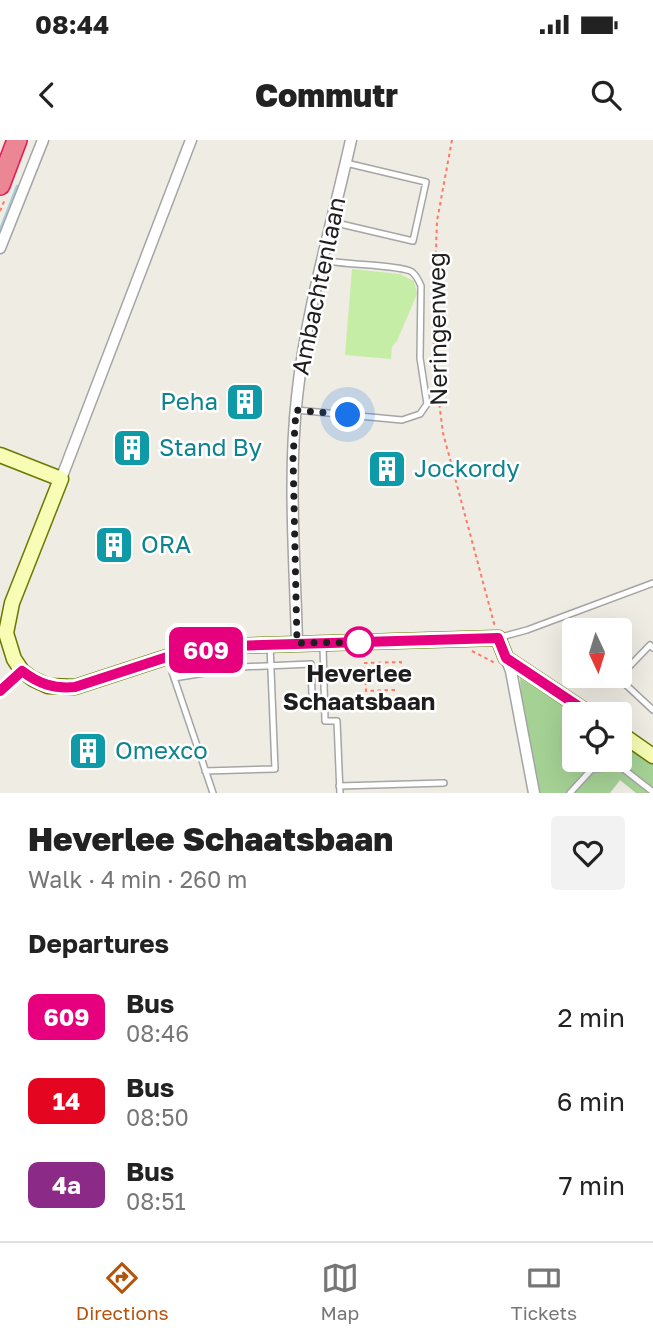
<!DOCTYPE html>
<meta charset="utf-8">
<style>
body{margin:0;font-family:"Golos Text",sans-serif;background:#f2f2f2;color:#222;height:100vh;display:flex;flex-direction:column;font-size:26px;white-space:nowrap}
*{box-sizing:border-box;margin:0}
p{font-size:23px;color:#767676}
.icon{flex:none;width:38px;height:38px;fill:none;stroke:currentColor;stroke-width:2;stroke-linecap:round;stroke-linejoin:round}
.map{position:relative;height:653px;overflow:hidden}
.drawer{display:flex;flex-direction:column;background:#fff;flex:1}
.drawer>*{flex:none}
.badge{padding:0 14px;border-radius:10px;font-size:24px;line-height:46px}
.needle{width:46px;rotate:176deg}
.fabs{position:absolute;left:562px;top:478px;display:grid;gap:14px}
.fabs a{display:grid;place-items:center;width:70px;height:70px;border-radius:7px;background:#fff;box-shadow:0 7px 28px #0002;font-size:35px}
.you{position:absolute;width:35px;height:35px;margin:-18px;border:5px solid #fff;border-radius:50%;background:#1a73e8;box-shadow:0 0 0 10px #1a73e833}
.map>.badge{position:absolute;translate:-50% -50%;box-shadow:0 0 0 4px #fff}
h2{padding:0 28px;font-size:26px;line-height:63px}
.round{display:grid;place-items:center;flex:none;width:74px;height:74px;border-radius:7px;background:#f2f2f2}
.overview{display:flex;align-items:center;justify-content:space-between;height:119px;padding:0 28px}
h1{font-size:33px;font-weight:800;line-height:52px}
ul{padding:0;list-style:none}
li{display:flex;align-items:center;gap:21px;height:84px;padding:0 28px}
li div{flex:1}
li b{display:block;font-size:26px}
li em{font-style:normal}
li .badge{min-width:77px;font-weight:700;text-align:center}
.status{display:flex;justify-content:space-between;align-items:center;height:49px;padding:0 35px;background:#fff;direction:ltr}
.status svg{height:19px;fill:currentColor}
header{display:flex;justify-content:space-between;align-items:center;height:91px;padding:0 28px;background:#fff;font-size:32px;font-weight:800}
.tabs{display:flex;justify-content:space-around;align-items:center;height:98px;border-top:2px solid #e0e0e0;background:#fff;font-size:19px;color:#767676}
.tabs a{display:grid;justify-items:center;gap:4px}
.tabs .current{color:#b45309}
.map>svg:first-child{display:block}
</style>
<div class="status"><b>08:44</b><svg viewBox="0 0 49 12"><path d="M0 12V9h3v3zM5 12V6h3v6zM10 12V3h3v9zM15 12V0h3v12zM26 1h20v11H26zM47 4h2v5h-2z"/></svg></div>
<header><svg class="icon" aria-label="back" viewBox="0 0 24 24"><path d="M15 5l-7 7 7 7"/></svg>Commutr<svg class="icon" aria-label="search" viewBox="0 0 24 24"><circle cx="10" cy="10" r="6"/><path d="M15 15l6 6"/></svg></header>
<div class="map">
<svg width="653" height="653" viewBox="0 0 653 653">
<rect width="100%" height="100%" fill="#efece3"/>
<path fill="#c6eda6" d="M352,129L400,134L414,141L417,154L397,201L392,207L391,219L345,215Z"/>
<path fill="#a5d195" d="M520,538L576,574H574V620H620V603L653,624V653H636L620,640L610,653H536L522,570Z"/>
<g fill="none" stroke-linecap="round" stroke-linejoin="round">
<path stroke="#a1cfe0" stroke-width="2.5" d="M0,90L17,46"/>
<defs>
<path id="lane" d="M332,82L413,101L426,42L346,23
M296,270L402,280L420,274L427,264L420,218L421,146C419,141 417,136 412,132C402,125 343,125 323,120
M501,497L527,490L653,443
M323,506L325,581H337L340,653
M653,508L650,505L623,533L624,543L653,570
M168,520L213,653
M174,538L241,527L311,524L312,555
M205,631L275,629L270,505
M339,646L444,643
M570,653L592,629L621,627L653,652"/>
<path id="street" d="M0,108L43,0
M61,339L191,0
M297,503C295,422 288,337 297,257C306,170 332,85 351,0
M506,518L511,531L534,653
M0,551L22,531"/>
<path id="secondary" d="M0,315L61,339L12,463L6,493L14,519L22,531L33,539L48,546L75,547L167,517L232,506L498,498L506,518L590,574
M620,593L653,616"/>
<path id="highway" d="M0,45L17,0"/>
</defs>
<use href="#lane" stroke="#a5a5a5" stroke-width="8"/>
<use href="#street" stroke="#a5a5a5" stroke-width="13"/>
<use href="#secondary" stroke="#687a00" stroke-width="17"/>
<use href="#highway" stroke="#e41a58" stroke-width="22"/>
<path stroke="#ff7a65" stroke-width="2" stroke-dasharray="3.5 3.5" stroke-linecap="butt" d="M452,0L437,81L433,192L438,254L443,293L495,487
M0,71L5,59
M472,511L495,523
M395,550L366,551L365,523L401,522V524"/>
<use href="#lane" stroke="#fff" stroke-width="5"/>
<use href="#street" stroke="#fff" stroke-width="10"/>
<use href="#secondary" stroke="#f7fdb4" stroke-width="14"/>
<use href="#highway" stroke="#eb8695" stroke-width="19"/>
</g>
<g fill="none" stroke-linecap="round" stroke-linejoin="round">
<defs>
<path id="line" d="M0,551L22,531C39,544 54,549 75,547L167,517L232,506L498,498L506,518L590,574"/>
</defs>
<use href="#line" stroke="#fff" stroke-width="16"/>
<use href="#line" stroke="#e6007e" stroke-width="10"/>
<path stroke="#1e1e1e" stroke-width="7" stroke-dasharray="0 12.6" d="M348,275L296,270L293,317L297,503L369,502H359"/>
</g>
<defs>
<symbol id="building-square" viewBox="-11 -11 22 22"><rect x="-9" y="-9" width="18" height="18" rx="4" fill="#0f9aa8" stroke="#fff"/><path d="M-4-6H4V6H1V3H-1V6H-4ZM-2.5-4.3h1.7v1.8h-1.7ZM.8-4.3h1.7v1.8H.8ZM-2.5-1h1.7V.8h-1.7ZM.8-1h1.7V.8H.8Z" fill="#fff"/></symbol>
</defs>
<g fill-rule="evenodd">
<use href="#building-square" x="223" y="240" width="44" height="44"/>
<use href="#building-square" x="110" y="286" width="44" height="44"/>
<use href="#building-square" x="365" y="307" width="44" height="44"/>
<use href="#building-square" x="92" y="383" width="44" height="44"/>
<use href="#building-square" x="66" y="589" width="44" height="44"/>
</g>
<circle fill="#fff" stroke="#e6007e" stroke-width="3.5" cx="359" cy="502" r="14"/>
<g text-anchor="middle" stroke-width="5" stroke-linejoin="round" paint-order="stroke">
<g font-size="24" fill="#1e1e1e" stroke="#fff">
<text transform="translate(319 146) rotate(-78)" y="8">Ambachtenlaan</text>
<text transform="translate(438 189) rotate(-91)" y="8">Neringenweg</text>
</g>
<g font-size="24" fill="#0d838f" stroke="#fff" text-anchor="start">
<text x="218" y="270" text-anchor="end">Peha</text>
<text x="159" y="316">Stand By</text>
<text x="414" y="337">Jockordy</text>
<text x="141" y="413">ORA</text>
<text x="115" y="619">Omexco</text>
</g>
<g font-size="24" font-weight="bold" fill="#1e1e1e" stroke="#fff">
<text x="359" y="542">Heverlee<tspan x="359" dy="28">Schaatsbaan</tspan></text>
</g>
</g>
</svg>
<div class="fabs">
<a><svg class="needle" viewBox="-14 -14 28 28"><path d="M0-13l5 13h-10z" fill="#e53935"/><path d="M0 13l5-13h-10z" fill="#767676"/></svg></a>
<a><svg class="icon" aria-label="locate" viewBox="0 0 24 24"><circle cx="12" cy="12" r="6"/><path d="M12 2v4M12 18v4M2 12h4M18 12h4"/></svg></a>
</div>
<div class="you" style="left:348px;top:275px"></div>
<b class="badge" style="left:206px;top:510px;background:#e6007e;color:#fff">609</b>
</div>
<section class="drawer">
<div class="overview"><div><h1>Heverlee Schaatsbaan</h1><p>Walk · 4 min · 260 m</p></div><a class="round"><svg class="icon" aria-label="heart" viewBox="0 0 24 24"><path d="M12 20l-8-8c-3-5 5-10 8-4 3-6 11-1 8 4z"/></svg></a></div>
<h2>Departures</h2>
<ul>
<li><span class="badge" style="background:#e6007e;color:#fff">609</span><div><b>Bus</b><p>08:46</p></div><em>2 min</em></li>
<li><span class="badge" style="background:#e40521;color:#fff">14</span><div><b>Bus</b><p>08:50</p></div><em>6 min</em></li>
<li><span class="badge" style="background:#8c2b87;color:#fff">4a</span><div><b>Bus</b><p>08:51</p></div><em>7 min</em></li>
</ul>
</section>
<nav class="tabs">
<a class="current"><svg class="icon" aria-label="directions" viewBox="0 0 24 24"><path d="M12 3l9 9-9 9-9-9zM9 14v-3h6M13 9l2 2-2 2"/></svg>Directions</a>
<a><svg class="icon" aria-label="map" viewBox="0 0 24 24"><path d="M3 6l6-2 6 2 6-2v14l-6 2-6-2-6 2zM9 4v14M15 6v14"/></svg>Map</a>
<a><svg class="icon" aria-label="tickets" viewBox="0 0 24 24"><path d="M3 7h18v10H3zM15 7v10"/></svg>Tickets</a>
</nav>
